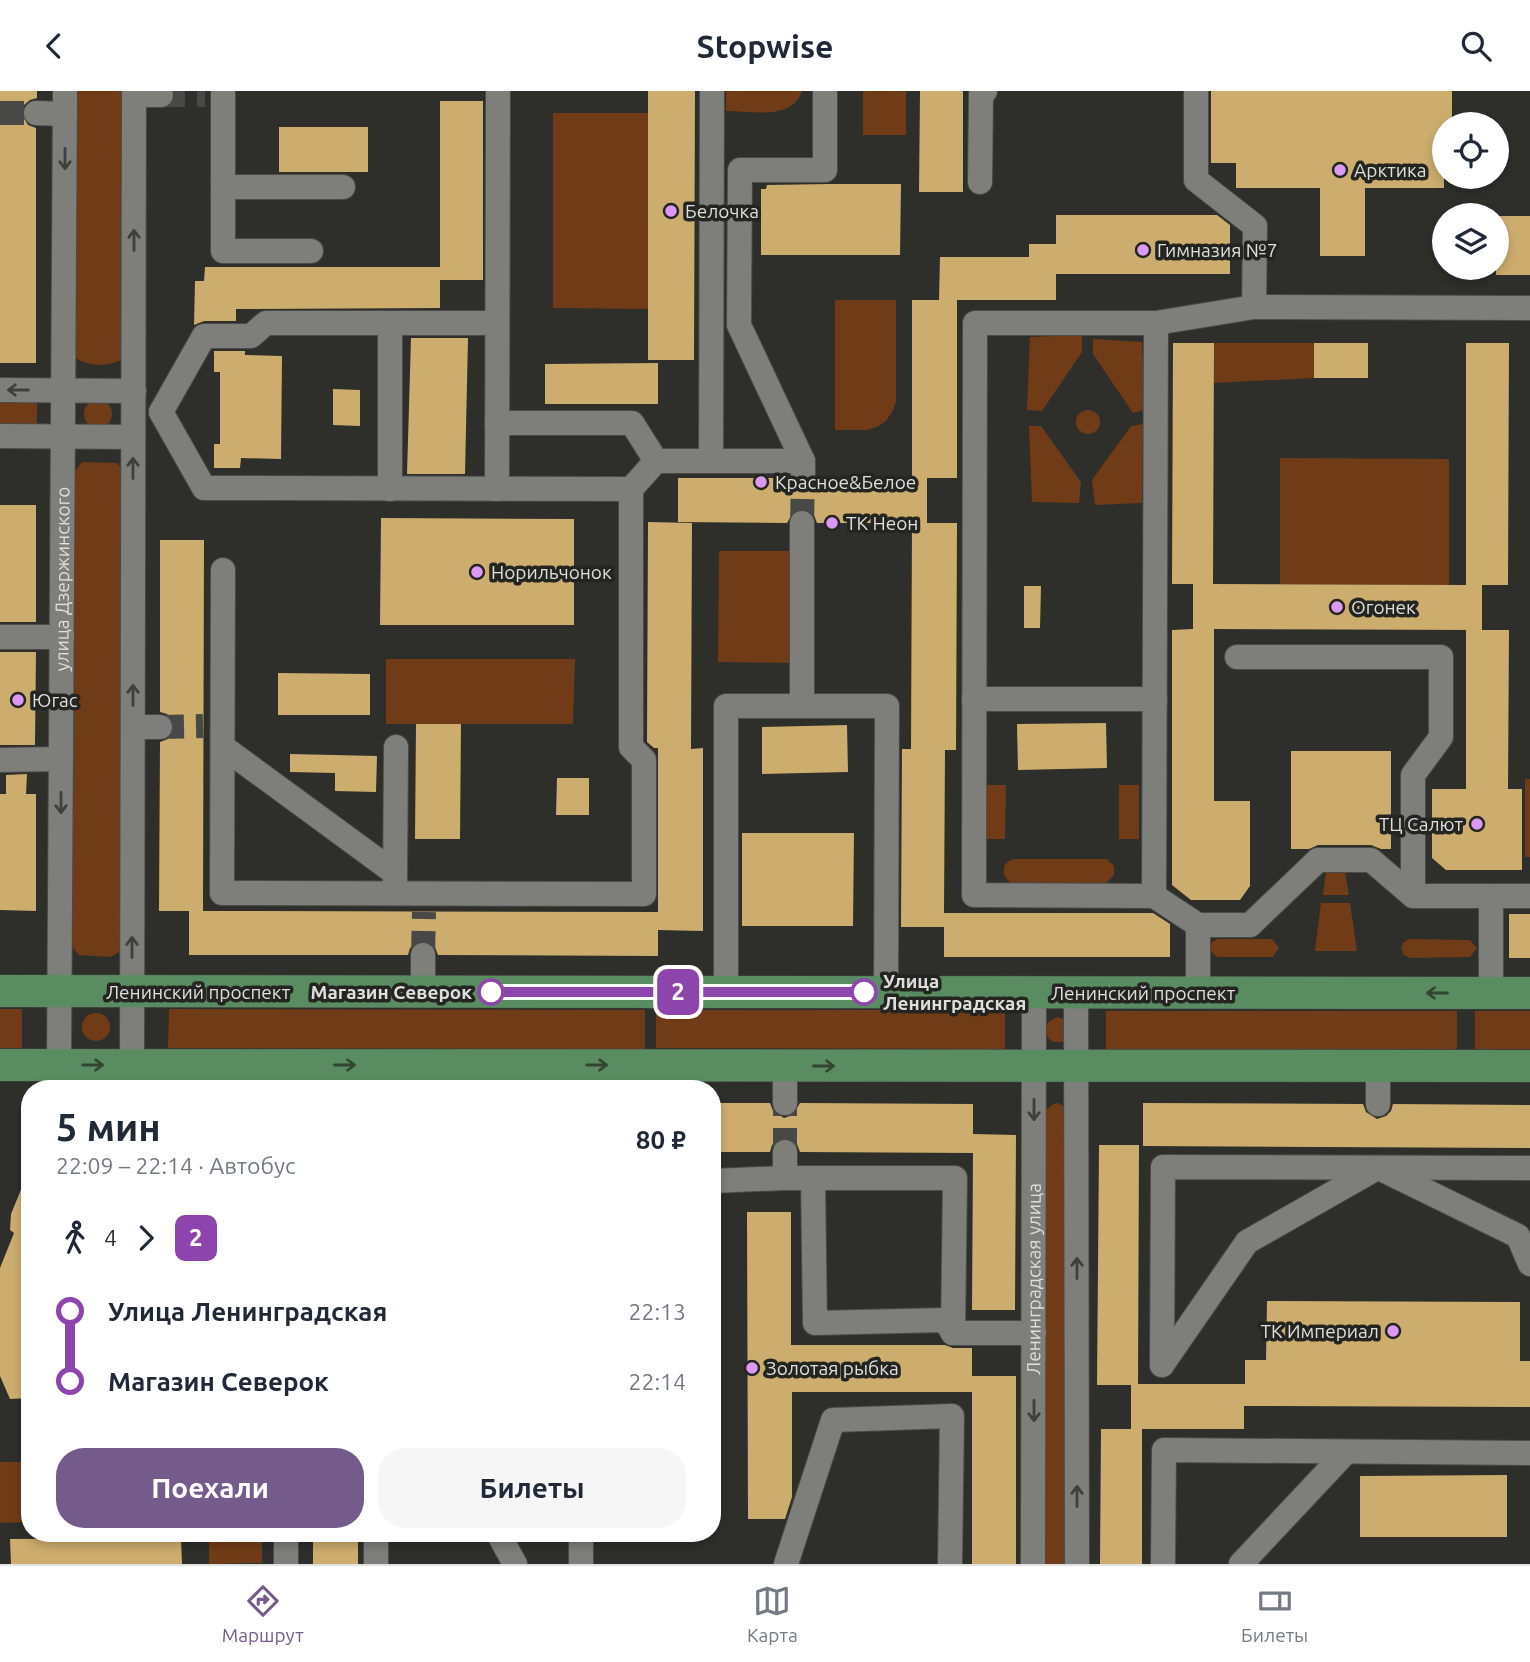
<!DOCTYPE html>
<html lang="ru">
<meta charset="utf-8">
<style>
body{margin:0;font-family:Ubuntu,sans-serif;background:#f6f6f7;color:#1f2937;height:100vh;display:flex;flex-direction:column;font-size:26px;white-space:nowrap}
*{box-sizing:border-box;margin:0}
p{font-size:23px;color:#747a83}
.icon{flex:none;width:38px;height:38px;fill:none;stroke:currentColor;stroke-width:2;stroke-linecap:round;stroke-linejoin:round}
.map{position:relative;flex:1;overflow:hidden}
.drawer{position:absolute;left:21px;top:989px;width:700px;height:462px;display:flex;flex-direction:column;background:#fff;border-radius:28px;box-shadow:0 4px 10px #0003}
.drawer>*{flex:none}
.badge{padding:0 14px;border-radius:10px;font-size:24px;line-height:46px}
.controls{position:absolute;left:1432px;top:21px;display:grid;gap:14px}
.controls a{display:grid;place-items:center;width:77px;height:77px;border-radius:50%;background:#fff;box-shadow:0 4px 10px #0003;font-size:35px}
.map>.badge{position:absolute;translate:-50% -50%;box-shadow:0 0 0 4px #fff}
.legs{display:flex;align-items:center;gap:10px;height:77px;padding:0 35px;font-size:23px}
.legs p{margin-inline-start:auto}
.overview{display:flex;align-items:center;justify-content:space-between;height:119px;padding:0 35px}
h1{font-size:38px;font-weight:700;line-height:52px}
.cta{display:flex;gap:14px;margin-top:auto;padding:14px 35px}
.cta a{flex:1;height:80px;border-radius:28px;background:#745b8c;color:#fff;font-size:28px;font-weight:700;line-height:80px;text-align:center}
.cta a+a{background:#f6f6f7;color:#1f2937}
ul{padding:0 35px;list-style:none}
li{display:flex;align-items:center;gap:24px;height:70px;font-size:26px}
li i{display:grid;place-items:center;width:10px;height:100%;margin:0 9px;background:currentColor}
li i::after{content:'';width:18px;height:18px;margin:-9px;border:5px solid;border-radius:50%;background:#fff}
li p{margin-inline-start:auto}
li:first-child i{background:linear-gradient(#0000 50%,currentColor 0)}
li:last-child i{background:linear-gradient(currentColor 50%,#0000 0)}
header{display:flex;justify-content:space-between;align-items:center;height:91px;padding:0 35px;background:#fff;font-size:32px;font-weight:700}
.tab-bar{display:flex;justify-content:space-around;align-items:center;height:98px;border-top:2px solid #e0e1e3;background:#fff;font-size:19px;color:#747a83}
.tab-bar a{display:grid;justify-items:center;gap:4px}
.tab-bar .selected{color:#745b8c}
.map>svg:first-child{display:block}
</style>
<header><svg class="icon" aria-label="back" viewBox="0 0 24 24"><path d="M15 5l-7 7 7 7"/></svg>Stopwise<svg class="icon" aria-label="search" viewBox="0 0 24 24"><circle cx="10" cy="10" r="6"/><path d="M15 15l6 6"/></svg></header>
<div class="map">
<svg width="1530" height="1473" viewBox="0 0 1530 1473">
<rect width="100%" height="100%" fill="#2e2e2b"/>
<path fill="#703c17" d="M74,0H125L122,268C110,276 86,276 75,266Z
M726,0H802C793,30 751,20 726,20Z
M863,0H906V44H863Z
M553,22H648V218L553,217Z
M835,209H896V311L892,321L886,330L877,336L867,339H835Z
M1082,244V261L1042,320L1027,319L1030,246Z
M1093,248L1142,251L1145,319L1133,322L1093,263Z
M1214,252H1314V287L1214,292Z
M0,309H37V334L0,335Z
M84 323a14 14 0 1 1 28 0a14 14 0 1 1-28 0Z
M1076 331a12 12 0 1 1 24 0a12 12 0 1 1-24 0Z
M1143,333L1142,412L1095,414L1092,389L1131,335Z
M1029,335H1041L1081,391L1079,412L1032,411Z
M1280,367L1449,368V494L1280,493Z
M82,371L117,372L124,380L121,860L110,866L79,864L73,857L72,851L74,381Z
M719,460H791V572L718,571Z
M386,568H575L573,633H386Z
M1525,688H1530V766H1525Z
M986,694H1006L1005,748H986Z
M1119,694H1139V748H1119Z
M1013,768H1107L1114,775V784L1105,793H1013C1001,786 1000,773 1013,768Z
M1326,781H1345L1349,804H1323Z
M1321,812H1350L1357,860H1315Z
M1218,848H1272L1279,857L1273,866H1218L1213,863L1210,858L1212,851Z
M1409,848L1470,849L1477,857L1470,866L1410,867L1404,864L1401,858L1403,852Z
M0,918H22V957H0Z
M169,918L645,919V958L168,957Z
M656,919H1005V958L656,957Z
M1106,920H1457V958H1106Z
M1475,920H1530V958H1475Z
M82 936a14 14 0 1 1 28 0a14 14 0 1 1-28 0Z
M1057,926L1067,929L1064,951H1054L1050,949L1045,941L1048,931Z
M1058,1012L1066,1017L1069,1473H1045L1046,1019L1053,1013Z
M0,1371H30V1431L0,1432Z
M209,1442H262V1472L209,1473Z"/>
<path fill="#cdad6e" d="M0,0H37V7L30,9L24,14L21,22L28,34L36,37V272H0Z
M648,0H695L694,269H648Z
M920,0H963V101H919Z
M1211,0H1452V33H1444V97H1365V165H1320V97H1236V72H1211Z
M440,10H483V189H440V217L236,218V230H204L194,234L195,190H204L205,176H440Z
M279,36H368V81H279Z
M830,93H901L900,164H761V98H766L767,94Z
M1056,124H1217L1230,134V183H1056V209H957V387H927V432H957L956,659H945L944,822H1153L1170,833V866H944V832V836H901L902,658H911L912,432H817L814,424L803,417L794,420L787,432L678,431V387H789L795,395L802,398L811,395L817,387H912V209H939L940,166H1029V153H1056Z
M1496,125H1530V184H1496Z
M411,247H468L465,383H407Z
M1173,252H1214L1213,493L1466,494V252H1509L1508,494H1469H1482V539L1214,538V710H1250V795L1240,809H1191L1172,794V539L1193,538V493H1172Z
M1314,252H1368V287H1314Z
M214,260H245V264L282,265L281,368L241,367L240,377H214V353H220V281H214Z
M658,272V313H545V273Z
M333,298L360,299V335L333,334Z
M0,414H36V531H0Z
M381,427L574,428V534H380Z
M648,431L692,432L691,658L703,657V840L658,839V865L438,864L435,856L424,849L415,852L410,857L408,864H189V820H159L160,651L168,648L175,637L172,628L167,623L160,621V449H204L203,820L658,821V657H654L647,651Z
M1024,495H1041L1040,537H1024Z
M1466,539H1509L1508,698H1522V779H1446L1432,767V698H1466Z
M0,561H36L35,654H0Z
M278,582L370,583V624H278Z
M1106,632L1107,677L1018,679L1017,633Z
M416,633H461L460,748H415Z
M847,634L848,681L762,683V636Z
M1291,660H1391V758H1381L1371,754H1318L1309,758H1291Z
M290,663L377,665L376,701L335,700V682L290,681Z
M27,683L26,703H36V820L0,819V703H6V684Z
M557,687H589V724H556Z
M742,742H854L853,835H742Z
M1509,823H1530V867H1509Z
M712,1012H770L773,1020L784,1027L793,1024L800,1012L973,1013V1043L1016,1044L1015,1219H972L973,1062L800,1061L797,1053L786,1046L777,1049L772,1054L770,1061H712Z
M1143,1012L1363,1013L1366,1021L1377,1028L1386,1025L1391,1020L1393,1013L1530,1014V1057L1143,1055Z
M1099,1054H1139L1138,1293H1245V1269H1266L1267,1210L1520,1211V1270H1530V1316L1244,1315V1338H1142V1473H1100L1101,1338H1131V1294H1097Z
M29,1079L30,1307L10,1308L0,1285V1177L14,1142L10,1139L11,1123Z
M747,1121H791V1254H945L953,1257H972V1301H792V1406L785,1428H748Z
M972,1285H1016V1473H972Z
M1507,1384V1446H1360V1385Z
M313,1442H358V1473H313Z
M181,1447L182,1473H11L10,1448Z"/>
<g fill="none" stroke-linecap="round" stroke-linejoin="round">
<path stroke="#484946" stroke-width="24" stroke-dasharray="24 12" stroke-linecap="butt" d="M161,4H205
M0,22H36
M802,432L803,387
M160,636L203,635
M423,864L424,821
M785,1061V1012"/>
<defs>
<g id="minor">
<path d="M223,0V160H311"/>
<path d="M1196,0V89L1255,135L1254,216"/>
<path d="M134,4H161"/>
<path d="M36,22L65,23"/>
<path d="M980,91L981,3L985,0"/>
<path d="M223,96H343"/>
<path d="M0,299L134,300"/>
<path d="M161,321L204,397L631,398"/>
<path d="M161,321L204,245H251L266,232H497"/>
<path d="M497,332H632L656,370"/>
<path d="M0,345L133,346"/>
<path d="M711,370L712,0"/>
<path d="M803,383V370L739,234L740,79H825V0"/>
<path d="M390,398V232"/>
<path d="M497,398L498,0"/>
<path d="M223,479L222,802L644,803V669L631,656V398L656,370H803"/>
<path d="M0,546H62"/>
<path d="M1237,566H1441V646L1413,684V805H1530"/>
<path d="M974,608H1155"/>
<path d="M802,615V432"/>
<path d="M133,636H160"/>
<path d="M223,656L395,782"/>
<path d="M0,669L61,668"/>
<path d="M395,795L396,656"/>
<path d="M1154,805L1156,232"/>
<path d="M1198,834H1250L1318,769H1371L1413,805"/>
<path d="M423,901V864"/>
<path d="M726,901V615H887L886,902"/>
<path d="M1076,902L1077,1473"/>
<path d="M1198,902V834L1154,805L974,804L975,232H1156L1254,216L1530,217"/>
<path d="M1491,902V805"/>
<path id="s1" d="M59,974L65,0"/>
<path d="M132,974L134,0"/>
<path d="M543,974V998"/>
<path d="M785,975V1012"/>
<path d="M291,998L292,974"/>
<path d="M1378,1013V975"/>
<path d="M785,1061V1087"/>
<path d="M1385,1080L1518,1145L1530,1173"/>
<path d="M813,1087L815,1232L945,1229L953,1242"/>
<path d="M712,1090L785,1087H955L953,1242"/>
<path d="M953,1242H1034"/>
<path d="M1162,1274L1163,1076L1530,1077"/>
<path d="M1162,1274L1247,1151L1377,1077"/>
<path d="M498,1442L515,1473"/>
<path d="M286,1473V1442"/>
<path d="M376,1473V1442"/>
<path d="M581,1473V1442"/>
<path d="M786,1473L833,1329L952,1325L950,1473"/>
<path id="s2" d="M1033,1473L1034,902"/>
<path d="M1163,1473L1164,1359L1530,1362"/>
<path d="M1241,1473L1346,1361"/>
</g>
<path id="major" d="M0,900L1530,902
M0,974L1530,975"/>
</defs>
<use href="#minor" stroke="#4a4a47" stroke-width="26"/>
<use href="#major" stroke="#4a4a47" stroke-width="33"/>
<use href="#minor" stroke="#7e7f7a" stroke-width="24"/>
<use href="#major" stroke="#598d61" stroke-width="32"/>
</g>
<defs><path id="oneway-shaft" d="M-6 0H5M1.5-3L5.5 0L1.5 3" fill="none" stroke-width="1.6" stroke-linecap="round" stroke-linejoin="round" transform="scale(1.75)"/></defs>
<g stroke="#3f3f3c">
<use href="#oneway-shaft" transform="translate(65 68) rotate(90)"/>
<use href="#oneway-shaft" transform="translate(134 149) rotate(-90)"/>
<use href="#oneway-shaft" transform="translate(18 299) rotate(-180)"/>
<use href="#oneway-shaft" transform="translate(133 377) rotate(-90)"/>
<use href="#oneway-shaft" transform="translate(133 604) rotate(-90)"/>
<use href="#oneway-shaft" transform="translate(61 712) rotate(90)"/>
<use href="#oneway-shaft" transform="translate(132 856) rotate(-90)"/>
<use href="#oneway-shaft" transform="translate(1034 1019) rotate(90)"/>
<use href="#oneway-shaft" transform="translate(1077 1177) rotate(-90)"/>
<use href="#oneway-shaft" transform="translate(1034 1320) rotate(90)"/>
<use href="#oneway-shaft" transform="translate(1077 1405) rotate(-90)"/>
</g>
<g stroke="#344434">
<use href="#oneway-shaft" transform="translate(1437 902) rotate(-180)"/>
<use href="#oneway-shaft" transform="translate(93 974)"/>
<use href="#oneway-shaft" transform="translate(345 974)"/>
<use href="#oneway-shaft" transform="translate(597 974)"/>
<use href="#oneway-shaft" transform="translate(824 975)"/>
</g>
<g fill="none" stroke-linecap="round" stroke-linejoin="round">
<defs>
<path id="line-1" d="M491,901H864"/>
</defs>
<use href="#line-1" stroke="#fff" stroke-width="16"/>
<use href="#line-1" stroke="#8e44ad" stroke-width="10"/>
</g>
<g fill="#dc99f4" stroke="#242421" stroke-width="2.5">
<circle cx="1340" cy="79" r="7"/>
<circle cx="671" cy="120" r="7"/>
<circle cx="1143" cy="159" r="7"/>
<circle cx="761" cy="391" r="7"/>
<circle cx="832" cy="432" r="7"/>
<circle cx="477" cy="481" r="7"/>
<circle cx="1337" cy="516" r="7"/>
<circle cx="18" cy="609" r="7"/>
<circle cx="1477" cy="733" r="7"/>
<circle cx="1393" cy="1240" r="7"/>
<circle cx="752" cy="1277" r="7"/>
</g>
<g fill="#fff" stroke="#8e44ad" stroke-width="3.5">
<circle cx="491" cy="901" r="12"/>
<circle cx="864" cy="901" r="12"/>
</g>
<g text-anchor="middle" stroke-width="7" stroke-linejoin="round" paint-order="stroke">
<g font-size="19" fill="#dedfdc" stroke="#242421" text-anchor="start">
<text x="1354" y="86">Арктика</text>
<text x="685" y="127">Белочка</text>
<text x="1157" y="166">Гимназия №7</text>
<text x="775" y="398">Красное&amp;Белое</text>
<text x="846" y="439">ТК Неон</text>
<text x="491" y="488">Норильчонок</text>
<text x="1351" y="523">Огонек</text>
<text x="32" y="616">Югас</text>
<text x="1463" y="740" text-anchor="end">ТЦ Салют</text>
<text x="1379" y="1247" text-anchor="end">ТК Империал</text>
<text x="766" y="1284">Золотая рыбка</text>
</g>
<g font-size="19" fill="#dedfdc" stroke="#242421">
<text dy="7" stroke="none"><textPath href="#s1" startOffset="486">улица Дзержинского</textPath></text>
<text x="198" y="908">Ленинский проспект</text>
<text x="1143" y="909">Ленинский проспект</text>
<text dy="7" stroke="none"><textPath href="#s2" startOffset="285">Ленинградская улица</textPath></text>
</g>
<g font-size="19" font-weight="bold" fill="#dedfdc" stroke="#242421" text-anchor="start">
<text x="883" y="897">Улица<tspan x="883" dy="22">Ленинградская</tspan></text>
<text x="472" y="908" text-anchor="end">Магазин Северок</text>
</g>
</g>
</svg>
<div class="controls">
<a><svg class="icon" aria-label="locate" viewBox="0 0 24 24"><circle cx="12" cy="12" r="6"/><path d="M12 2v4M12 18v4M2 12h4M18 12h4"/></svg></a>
<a><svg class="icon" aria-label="layers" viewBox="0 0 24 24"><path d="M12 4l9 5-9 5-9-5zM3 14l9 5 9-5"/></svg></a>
</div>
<b class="badge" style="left:678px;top:901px;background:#8e44ad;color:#fff">2</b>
<section class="drawer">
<div class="overview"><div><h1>5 мин</h1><p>22:09 – 22:14 · Автобус</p></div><b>80 ₽</b></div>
<div class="legs"><svg class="icon" aria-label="walk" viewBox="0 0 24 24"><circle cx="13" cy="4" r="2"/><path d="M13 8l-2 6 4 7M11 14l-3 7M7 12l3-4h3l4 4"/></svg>4<svg class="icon" aria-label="forward" viewBox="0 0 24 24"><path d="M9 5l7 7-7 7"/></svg><b class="badge" style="background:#8e44ad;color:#fff">2</b></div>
<ul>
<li><i style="color:#8e44ad"></i><b>Улица Ленинградская</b><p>22:13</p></li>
<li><i style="color:#8e44ad"></i><b>Магазин Северок</b><p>22:14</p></li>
</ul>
<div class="cta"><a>Поехали</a><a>Билеты</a></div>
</section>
</div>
<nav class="tab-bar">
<a class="selected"><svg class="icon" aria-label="directions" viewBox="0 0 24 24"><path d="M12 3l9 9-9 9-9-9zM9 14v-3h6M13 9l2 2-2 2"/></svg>Маршрут</a>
<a><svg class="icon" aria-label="map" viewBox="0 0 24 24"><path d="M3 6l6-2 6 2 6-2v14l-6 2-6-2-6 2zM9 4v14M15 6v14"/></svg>Карта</a>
<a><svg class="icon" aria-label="tickets" viewBox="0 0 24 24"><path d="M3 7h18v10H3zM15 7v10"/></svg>Билеты</a>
</nav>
